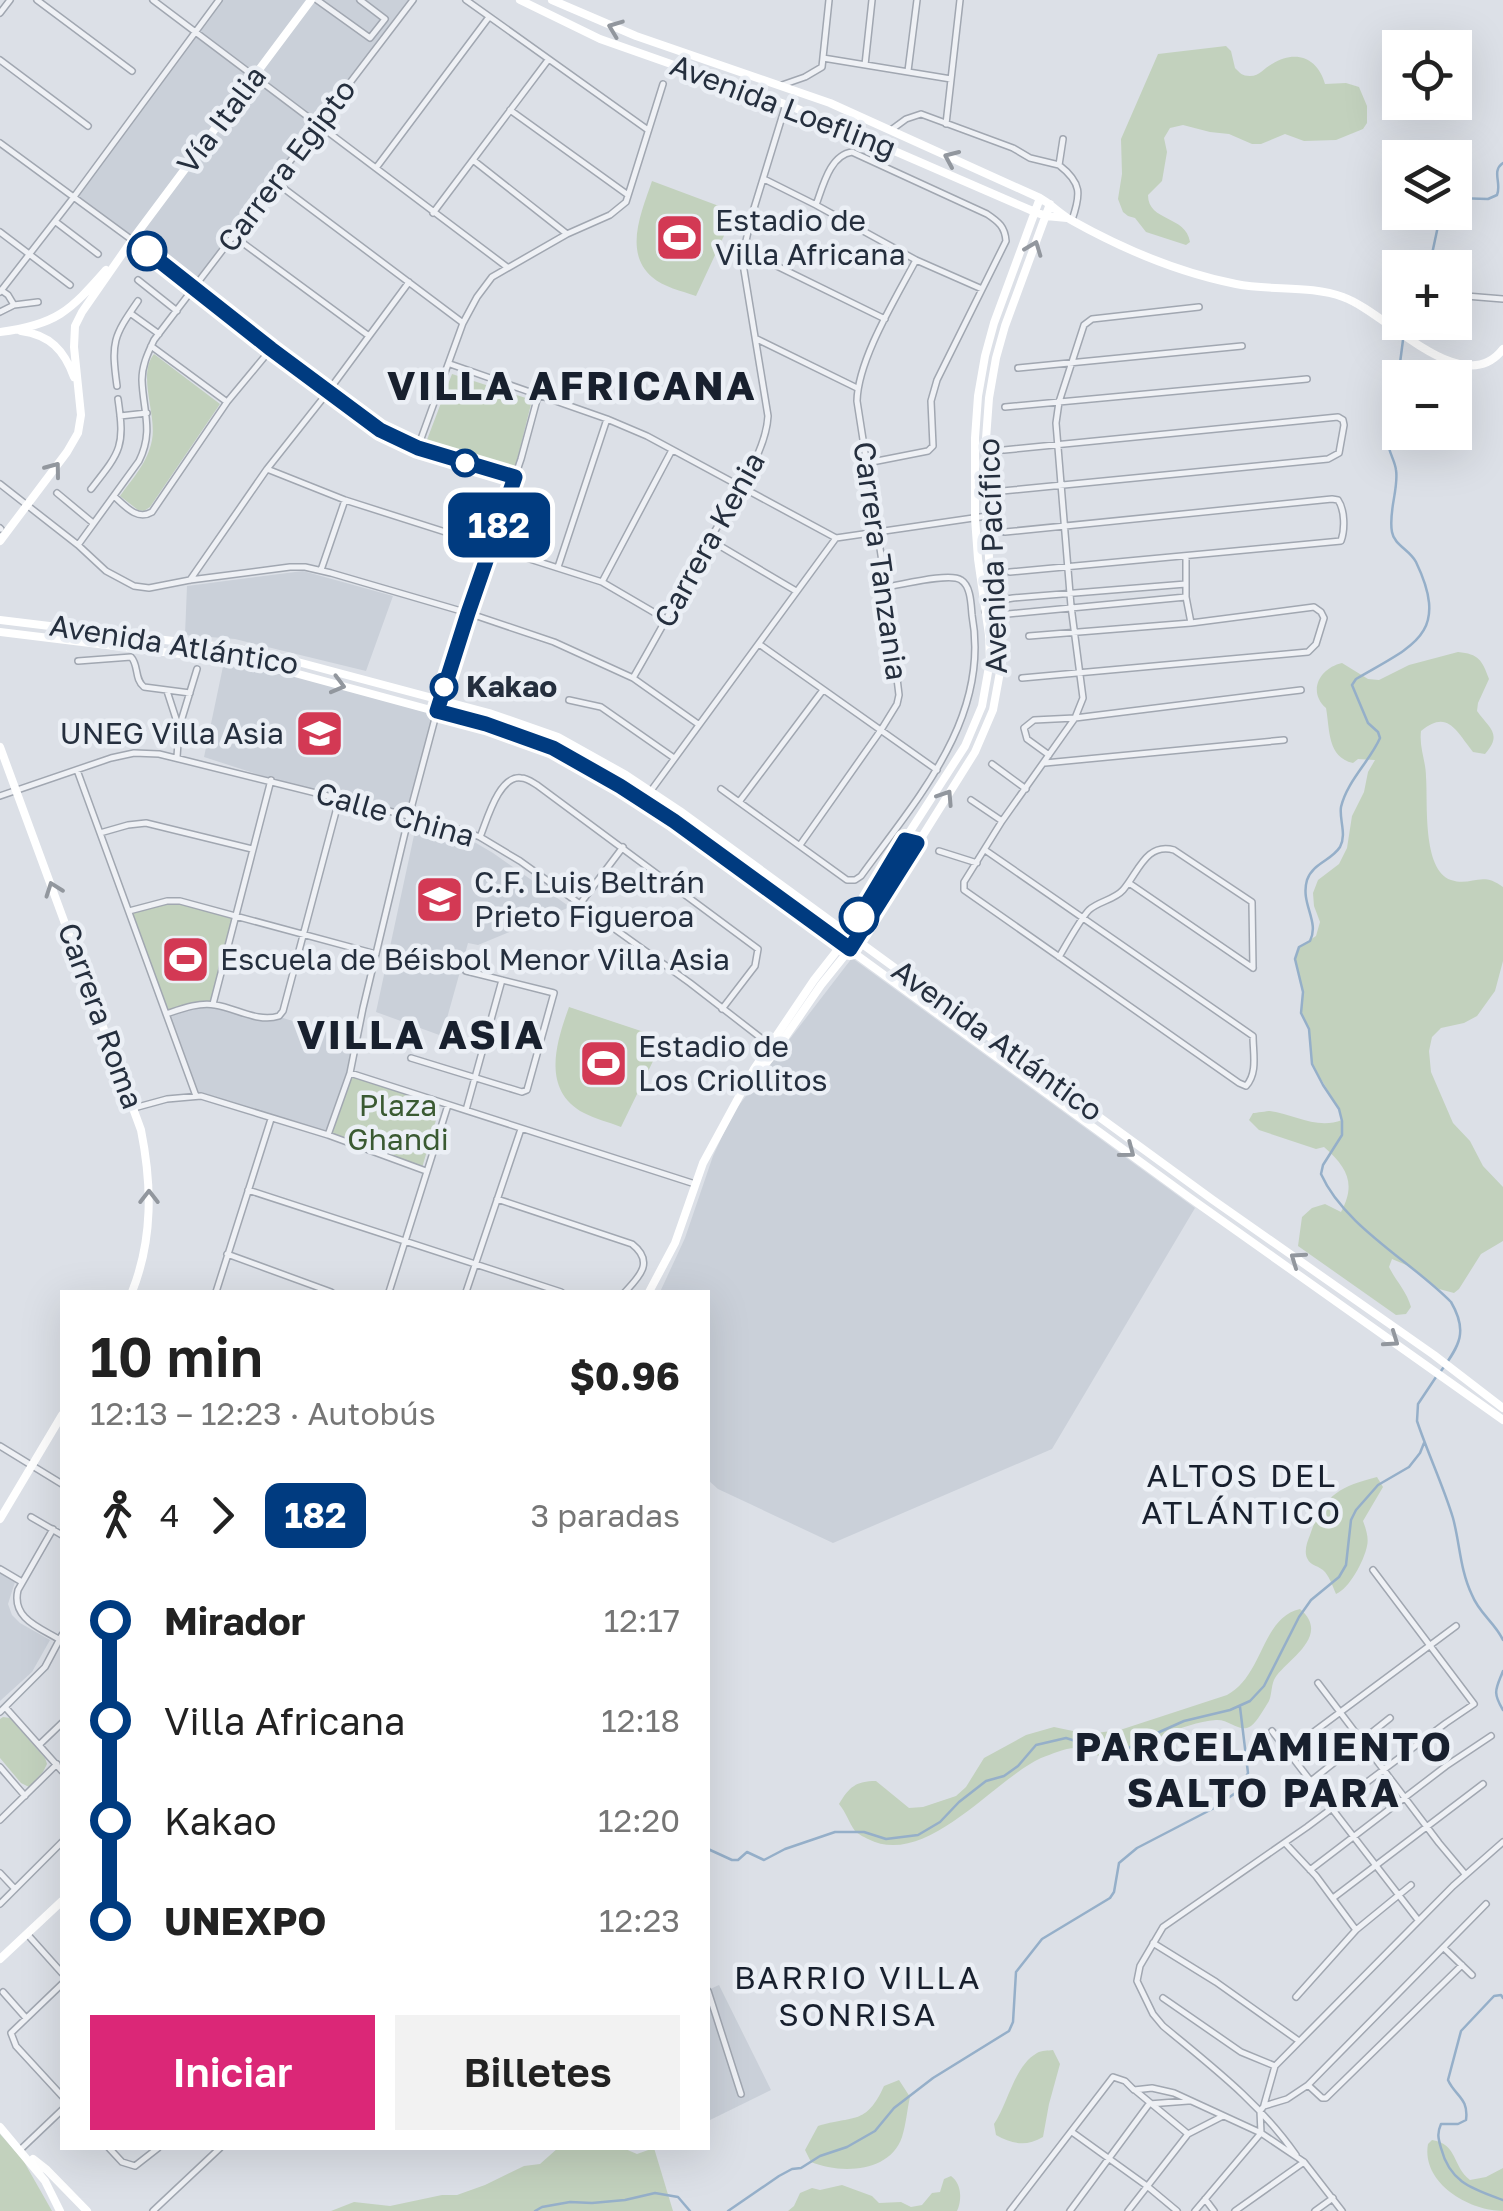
<!DOCTYPE html>
<html lang="es">
<meta charset="utf-8">
<style>
body{margin:0;font-family:"Golos Text",sans-serif;background:#f2f2f2;color:#222;height:100vh;display:flex;flex-direction:column;font-size:38px;white-space:nowrap}
*{box-sizing:border-box;margin:0}
p{font-size:32px;color:#767676}
.icon{flex:none;width:55px;height:55px;fill:none;stroke:currentColor;stroke-width:2;stroke-linecap:round;stroke-linejoin:round}
.map{position:relative;flex:1;overflow:hidden}
.sheet{position:absolute;left:60px;top:1290px;width:650px;height:860px;display:flex;flex-direction:column;background:#fff;border-radius:0px;box-shadow:0 10px 40px #0002}
.sheet>*{flex:none}
.badge{padding:0 20px;border-radius:15px;font-size:35px;line-height:65px}
.fabs{position:absolute;left:1382px;top:30px;display:grid;gap:20px}
.fabs a{display:grid;place-items:center;width:90px;height:90px;border-radius:0px;background:#fff;box-shadow:0 10px 40px #0002;font-size:50px}
.map>.badge{position:absolute;translate:-50% -50%;box-shadow:0 0 0 5px #fff}
.legs{display:flex;align-items:center;gap:15px;height:110px;padding:0 30px;font-size:32px}
.legs p{margin-inline-start:auto}
.headline{display:flex;align-items:center;justify-content:space-between;height:170px;padding:0 30px}
h1{font-size:55px;font-weight:600;line-height:75px}
.button{display:flex;gap:20px;margin-top:auto;padding:20px 30px}
.button a{flex:1;height:115px;border-radius:0px;background:#db2777;color:#fff;font-size:40px;font-weight:600;line-height:115px;text-align:center}
.button a+a{background:#f2f2f2;color:#222}
ul{padding:0 30px;list-style:none}
li{display:flex;align-items:center;gap:35px;height:100px;font-size:38px}
li i{display:grid;place-items:center;width:15px;height:100%;margin:0 12px;background:currentColor}
li i::after{content:'';width:25px;height:25px;margin:-12px;border:8px solid;border-radius:50%;background:#fff}
li p{margin-inline-start:auto}
li:first-child i{background:linear-gradient(#0000 50%,currentColor 0)}
li:last-child i{background:linear-gradient(currentColor 50%,#0000 0)}
.map>svg:first-child{display:block}
</style>
<div class="map">
<svg width="1503" height="2211" viewBox="0 0 1503 2211">
<rect width="100%" height="100%" fill="#dce0e7"/>
<path fill="#cad0d9" d="M219,0H413L194,289L73,198Z
M303,571L393,596L366,671L235,639L185,635L187,586Z
M225,657L437,711L407,813L269,778L204,757Z
M416,826L446,832L476,843L493,853L570,907L478,945L468,943L442,1036L376,1012Z
M852,958L1195,1208L1052,1449L833,1543L718,1489L708,1480V1292H660L685,1238L713,1156L733,1113Z
M212,1005L266,1019L274,1020L280,1017L356,1041L350,1073L327,1133L197,1095L168,1015L190,1008Z
M0,1572L15,1582L8,1604L12,1615L20,1623L50,1640L32,1672L0,1701Z
M719,1985L771,2090L708,2121V1990Z"/>
<path fill="#c2d1bd" d="M1226,46L1231,51L1235,68C1240,73 1242,76 1250,76C1260,76 1264,68 1272,64C1296,49 1318,58 1325,84L1346,83L1359,87L1367,106V123L1363,129L1336,140L1304,141L1285,134L1261,144H1252L1229,134L1210,132L1183,125L1170,128L1164,138L1167,152L1162,181L1148,195C1148,222 1186,215 1190,242L1186,245L1146,232L1135,218L1128,216L1123,212L1118,199L1122,174L1121,139L1158,54Z
M652,181L735,212L696,296C682,291 663,287 652,277C623,252 642,211 652,181Z
M154,354L220,404L150,507L144,511L138,510L120,496C133,478 148,462 152,440C157,414 137,375 154,354Z
M452,374L532,400L514,473L467,460L425,445Z
M1458,652C1479,654 1482,660 1489,679L1478,703L1477,711C1489,728 1503,734 1485,754L1473,752C1456,731 1448,709 1421,731C1419,748 1426,761 1426,777C1428,803 1422,870 1451,880C1472,887 1481,870 1503,887V961L1495,991L1477,1016L1464,1023L1441,1028L1432,1037L1429,1051L1431,1072L1453,1123L1470,1141L1483,1166L1503,1187V1241L1481,1254L1459,1289L1454,1293L1439,1289L1411,1267L1392,1259L1389,1267C1396,1281 1407,1292 1411,1307L1406,1314L1396,1315L1298,1246L1302,1217L1312,1208L1325,1204L1341,1212C1356,1184 1348,1168 1324,1147L1316,1149L1259,1130L1249,1120L1253,1113C1256,1113 1267,1111 1270,1111C1294,1114 1317,1130 1342,1120L1339,1109L1312,1064L1309,1029L1301,1013L1303,992L1295,959L1299,947L1316,936L1320,922L1314,906L1313,893L1318,880L1339,864L1347,848L1352,816L1364,792L1368,772L1375,760L1358,759L1353,763C1327,757 1330,730 1326,708C1307,691 1320,668 1342,663L1368,679L1379,680L1409,665Z
M167,902L179,903L234,916L212,1003L167,1012L130,912Z
M569,1007L653,1035C659,1043 658,1047 655,1057L621,1127C609,1122 595,1119 584,1113C541,1090 556,1043 569,1007Z
M352,1075L441,1103L422,1168L331,1134Z
M1377,1477L1383,1487L1363,1521C1366,1529 1369,1538 1367,1546C1364,1561 1349,1589 1336,1594C1333,1587 1330,1578 1325,1572C1319,1565 1311,1567 1307,1558C1304,1551 1307,1542 1310,1535C1323,1496 1338,1487 1377,1477Z
M1300,1609C1332,1636 1286,1660 1275,1678C1271,1685 1272,1694 1269,1701C1265,1707 1257,1722 1251,1726C1240,1734 1230,1719 1216,1720C1180,1723 1146,1745 1114,1759C1100,1761 1092,1749 1078,1748C1066,1747 1052,1754 1041,1758C993,1780 926,1869 868,1839C864,1837 858,1834 855,1831C849,1823 846,1812 839,1804C849,1787 856,1781 876,1781L909,1808L923,1807L956,1796L966,1787L984,1758L1026,1735L1054,1727L1087,1734L1120,1730L1227,1695C1264,1675 1261,1618 1300,1609Z
M3,1717L10,1718L45,1758L47,1764L43,1772L29,1787L21,1783L0,1758V1719Z
M1053,2050L1060,2064L1049,2104L1043,2137C1026,2147 1012,2144 996,2135L994,2124C1008,2104 1014,2066 1037,2053C1042,2050 1048,2051 1053,2050Z
M899,2080L910,2097C907,2110 906,2125 902,2137C890,2173 840,2174 811,2162L805,2150L818,2126C853,2115 866,2126 884,2086Z
M0,2134L23,2160L52,2211H0Z
M1432,2140C1458,2144 1452,2166 1470,2180L1486,2177L1503,2168V2211C1469,2211 1421,2183 1428,2144Z
M558,2148H623L637,2154L654,2148L673,2211H331L354,2202L390,2206L442,2195H457L485,2185L524,2166L540,2164Z
M951,2176C962,2184 962,2200 957,2211H788L794,2206L800,2193L812,2188L820,2190L842,2185L872,2196L879,2203L901,2202L911,2207L922,2205L932,2193L940,2192L944,2179Z"/>
<g fill="none" stroke-linecap="round" stroke-linejoin="round">
<path stroke="#95afc9" stroke-width="2.5" d="M1455,198L1488,199L1497,195C1502,183 1491,171 1503,163
M1429,268L1441,212
M1406,332L1409,322
M1403,378L1400,363L1403,340
M1400,431L1389,448C1391,456 1395,462 1396,470C1399,488 1388,512 1392,532C1394,545 1410,550 1416,562C1451,635 1412,646 1356,679L1352,685L1368,723L1378,732L1380,738C1370,761 1347,781 1341,807C1339,820 1347,834 1340,847C1331,861 1313,863 1307,880C1300,904 1320,921 1310,941L1299,947L1295,959L1303,992L1301,1013L1309,1029L1312,1064L1323,1085L1339,1109L1342,1121V1135L1323,1165L1321,1174C1344,1226 1412,1262 1451,1302C1468,1331 1460,1345 1441,1371
M1436,1377L1418,1404L1417,1421C1428,1454 1443,1485 1453,1518C1460,1544 1460,1570 1472,1595C1479,1613 1495,1623 1503,1640
M1503,1671C1496,1689 1492,1692 1503,1710
M708,1849L732,1860H738L747,1852L764,1860L785,1849L835,1832H864L886,1839L918,1835L940,1822L959,1802L986,1781L1004,1776L1018,1766L1036,1745L1066,1738L1114,1753L1125,1751L1137,1742L1184,1721L1230,1710L1250,1701L1264,1686L1299,1617L1311,1600L1339,1577L1346,1565L1351,1520L1356,1510L1378,1485L1409,1467L1420,1453L1424,1443
M1503,1998L1501,1995L1494,1996L1461,2031L1448,2080C1455,2096 1469,2098 1466,2120L1458,2124H1441C1437,2133 1438,2138 1441,2148C1450,2183 1473,2189 1503,2200
M535,2211L542,2207L570,2202L592,2203L625,2200L655,2193L678,2197L690,2211
M728,2211L779,2176L792,2169L801,2168L820,2156L847,2147L875,2131L894,2108L933,2078L1009,2031L1013,2022L1016,1972L1042,1939L1110,1898L1114,1892L1119,1863L1137,1848L1216,1807L1238,1791L1248,1773L1240,1707"/>
<defs>
<path id="street" d="M37,0L132,71
M153,0L507,267
M317,0L370,38L385,19L360,0
M466,0L648,130
M0,13L10,0
M823,58L951,79
M0,60L88,126
M865,65L872,0
M908,71L917,0
M782,85L805,77L822,67L829,0
M510,110L628,195
M946,124L960,0
M891,130L906,119L921,114L1013,148L1030,158L1059,165
M1063,139L1059,165C1082,183 1081,194 1072,220
M0,143L147,251L271,349L380,429L418,447L515,477
M473,160L567,234
M376,168L489,17
M764,179L816,205L916,260L982,289
M274,181L463,323
M816,205C823,186 830,155 852,152L987,214C999,222 1005,227 1006,241L937,380L931,401L933,446L928,451L867,463
M433,213L548,60
M56,222L98,254
M0,232L70,285
M232,235L369,336
M744,250L885,319
M138,280L177,311
M1,290L8,295L14,305
M0,292L73,198L219,0
M1466,296L1503,299
M0,312L14,305L38,302
M130,313L159,334
M757,339L857,388
M151,346L227,402
M450,364L607,419L647,436L836,538L987,516
M1018,368L1242,346
M117,386C111,342 113,337 138,301
M1005,407L1307,379
M120,416L147,413
M418,447L463,323L477,297L492,277L567,234L610,215L626,202L663,84
M267,469L345,500L602,582L667,620
M0,484L78,545L106,571L134,586L149,588L190,580L290,567H305L331,573L468,613L554,642L633,678L698,724
M91,489C121,451 125,447 118,399
M1002,491L1328,459L1339,453L1344,425L1343,420L1338,417L1004,450
M57,493L93,523
M114,496C125,506 137,521 152,512L227,402L271,349
M0,528L1,529
M1005,532L1332,499L1338,500C1345,510 1345,530 1341,541L1010,572
M710,540L796,591
M78,545L139,461C154,431 143,411 142,380C142,365 148,353 154,340L413,0
M1186,557V597L1191,623
M558,567L607,419
M321,570L345,500
M190,580L267,469L324,397L409,282
M602,582L672,450
M985,611L995,601L1013,598L1186,584
M985,611L998,615L1186,597
M759,644L937,770
M78,661L131,657C139,665 134,679 144,687L190,693
M633,678C659,633 684,587 709,541C728,507 766,455 768,416L743,264L744,250L751,218L786,104
M1022,678L1308,652L1316,644L1324,618L1321,612L1314,607L1191,623L1029,636
M167,691L178,725
M569,700L601,707L674,758
M1049,755L1027,739L1024,728L1034,720L1075,718L1301,690
M177,757L179,728L197,669
M1045,763L1284,740
M992,764L1026,789
M77,770L196,1096
M721,789L847,880H855L861,876C916,800 991,718 972,615C971,605 971,586 961,580C950,572 901,585 886,587
M650,792L836,538
M0,796L111,758L134,753L159,754L449,826L480,837L520,861L690,983L770,1045
M971,800L1002,821
M739,802L823,690
M100,833L128,825L146,823L252,849
M480,837C487,820 499,775 521,778C527,778 532,782 537,785L758,949L755,966L722,1009
M800,845L881,730L897,704L899,695L886,587L857,401C858,359 896,298 916,260
M985,850L1253,1036C1253,1053 1258,1073 1246,1086L1239,1083L964,890V882L1002,821L1075,718L1083,698L1071,606L1056,423L1059,402L1084,325L1092,319L1199,307
M939,851L977,863
M1129,883L1253,968
M580,904L623,847
M129,911L167,901H180L376,954
M1059,957C1066,945 1081,918 1089,910C1099,901 1114,900 1123,890C1138,873 1146,842 1174,850L1252,902L1253,968
M213,1004L271,780
M166,1014C181,1009 199,1002 215,1005C236,1008 258,1023 279,1016L283,1011L339,800
M411,1058L522,1092L527,1090L554,993L466,971
M350,1073L695,1184
M134,1108L167,1099L201,1096L328,1135L426,1171
M466,1110L502,980
M328,1135L350,1073L363,1008L409,816L437,711L468,613L521,459L538,396
M248,1190L561,1292
M497,1199L632,1244C655,1262 639,1277 625,1292
M227,1254L331,1292
M216,1292L271,1119
M389,1292L448,1105
M466,1292L521,1129
M0,1446L62,1484
M31,1517L62,1535
M53,1529L18,1590C11,1619 41,1628 62,1641
M0,1569L22,1582
M1318,1683L1439,1843L1465,1874
M5,1707L62,1771
M0,1712L45,1667L62,1635
M1272,1731L1418,1920
M39,1745L62,1723
M1288,1751L1456,1626
M0,1767L25,1796
M1311,1781L1390,1718
M0,1820L57,1764
M1285,1843L1316,1876L1356,1930
M1310,1870L1446,1766L1491,1736
M0,1873L15,1889
M1333,1898L1483,1784
M0,1904L62,1842
M28,1935L62,1973
M1153,1943L1216,1982L1299,2041
M1444,1948L1472,1975
M62,1984L11,2033L16,2046L62,2096
M708,1991L741,2094
M3,1992L26,2018
M1296,1997L1356,1930L1411,1885
M1163,1998L1241,2052L1275,2066L1264,2105
M1275,2066L1453,1886L1503,1842
M1308,2085L1322,2098H1326L1462,1965
M1136,2091L1188,2134
M1072,2132L1147,2186L1177,2211
M1261,2133L1260,2111L1264,2106L1287,2099L1308,2085L1486,1904
M109,2148L122,2162L135,2166L158,2148
M21,2149L62,2110
M1296,2155C1260,2103 1211,2066 1163,2026L1153,2014L1137,1981L1140,1966L1163,1927L1307,1827L1446,1723L1474,1704L1373,1570
M1205,2199L1214,2211
M153,2211L220,2148
M1010,2211L1113,2077L1125,2081L1134,2090L1152,2088L1174,2093L1261,2133L1304,2162L1342,2211
M1070,2211L1149,2104L1188,2101
M1128,2211L1188,2134L1223,2116
M1195,2211L1261,2133
M1235,2211L1304,2162
M1315,2211L1333,2198"/>
</defs>
<use href="#street" stroke="#a1a7b1" stroke-width="8"/>
<use href="#street" stroke="#eff1f5" stroke-width="5"/>
<path stroke="#fff" stroke-width="8" d="M520,0L600,39L793,107L1035,212L1046,216L1067,218
M552,0L636,36L830,103L1040,198C1051,204 1060,214 1071,220C1121,248 1180,273 1236,284C1271,291 1310,285 1343,297C1386,312 1463,402 1503,349
M21,331C50,335 64,350 74,377
M0,332C56,325 70,311 106,270
M0,541L67,452L78,433L81,415L74,347L75,326L82,312L132,240L311,0
M0,620L239,649L294,661L489,713L558,737L626,775L680,811L1213,1200L1434,1355L1503,1408
M0,632L237,661L291,672L486,725L553,748L620,786L673,821L1190,1198L1503,1420
M0,747L141,1130C152,1185 153,1239 132,1292
M751,1083L777,1049L821,985L858,939L975,752L993,710L1002,661L1001,634L989,558L987,516L986,439L989,398L996,358L1005,326L1050,204
M649,1292L675,1243L703,1163L754,1069L814,980L850,934L889,864L965,746L982,706L990,661L989,635L978,559L975,518V438L978,396L985,356L994,323L1040,198
M0,1519L62,1415
M0,1959L62,1901
M0,2127L45,2181L60,2211
M33,2159L47,2170L87,2211"/>
</g>
<defs><path id="oneway-chevron" d="M-2-3.5L2.5 0L-2 3.5" fill="none" stroke-width="1.6" stroke-linecap="round" stroke-linejoin="round" transform="scale(2.5)"/></defs>
<g stroke="#92979e">
<use href="#oneway-chevron" transform="translate(615 28) rotate(-159)"/>
<use href="#oneway-chevron" transform="translate(951 158) rotate(-156)"/>
<use href="#oneway-chevron" transform="translate(1034 248) rotate(-69)"/>
<use href="#oneway-chevron" transform="translate(54 469) rotate(-53)"/>
<use href="#oneway-chevron" transform="translate(338 685) rotate(15)"/>
<use href="#oneway-chevron" transform="translate(946 797) rotate(-57)"/>
<use href="#oneway-chevron" transform="translate(53 889) rotate(-110)"/>
<use href="#oneway-chevron" transform="translate(1128 1151) rotate(37)"/>
<use href="#oneway-chevron" transform="translate(149 1197) rotate(-90)"/>
<use href="#oneway-chevron" transform="translate(1297 1259) rotate(-145)"/>
<use href="#oneway-chevron" transform="translate(1392 1340) rotate(35)"/>
</g>
<g fill="none" stroke-linecap="round" stroke-linejoin="round">
<defs>
<path id="line-1" d="M147,251L271,349L380,430L418,448L515,477L468,613L437,711L486,724L553,748L620,786L674,821L850,949L917,843L905,840L859,917"/>
</defs>
<use href="#line-1" stroke="#fff" stroke-width="22"/>
<use href="#line-1" stroke="#003b80" stroke-width="15"/>
</g>
<defs>
<symbol id="stadium-square" viewBox="-11 -11 22 22"><rect x="-9" y="-9" width="18" height="18" rx="4" fill="#d33954" stroke="#ebeff5"/><path d="M0-5a6.5 5 0 1 0 0 10a6.5 5 0 1 0 0-10ZM-3.5-1.8h7v3.6h-7Z" fill="#fff"/></symbol>
<symbol id="university-square" viewBox="-11 -11 22 22"><rect x="-9" y="-9" width="18" height="18" rx="4" fill="#d33954" stroke="#ebeff5"/><path d="M0-5L7-2L0 1L-7-2ZM-4 1L0 2.5L4 1V4Q0 6-4 4Z" fill="#fff"/></symbol>
</defs>
<g fill-rule="evenodd">
<use href="#stadium-square" x="652" y="210" width="55" height="55"/>
<use href="#university-square" x="292" y="706" width="55" height="55"/>
<use href="#university-square" x="412" y="872" width="55" height="55"/>
<use href="#stadium-square" x="158" y="932" width="55" height="55"/>
<use href="#stadium-square" x="576" y="1036" width="55" height="55"/>
</g>
<g fill="#fff" stroke="#003b80" stroke-width="5">
<circle cx="147" cy="251" r="18"/>
<circle cx="465" cy="463" r="12"/>
<circle cx="444" cy="687" r="12"/>
<circle cx="859" cy="917" r="18"/>
</g>
<g text-anchor="middle" stroke-width="9" stroke-linejoin="round" paint-order="stroke">
<g font-size="30" fill="#252f3e" stroke="#ebeff5">
<text transform="translate(783 107) rotate(21)" y="10">Avenida Loefling</text>
<text transform="translate(222 120) rotate(-53)" y="10">Vía Italia</text>
<text transform="translate(287 166) rotate(-53)" y="10">Carrera Egipto</text>
<text transform="translate(710 540) rotate(-61)" y="10">Carrera Kenia</text>
<text transform="translate(993 556) rotate(-92)" y="10">Avenida Pacífico</text>
<text transform="translate(880 561) rotate(82)" y="10">Carrera Tanzania</text>
<text transform="translate(174 645) rotate(9)" y="10">Avenida Atlántico</text>
<text transform="translate(395 815) rotate(16)" y="10">Calle China</text>
<text transform="translate(100 1016) rotate(70)" y="10">Carrera Roma</text>
<text transform="translate(997 1041) rotate(36)" y="10">Avenida Atlántico</text>
</g>
<g font-size="30" fill="#252f3e" stroke="#ebeff5" text-anchor="start">
<text x="715" y="231">Estadio de<tspan x="715" dy="34">Villa Africana</tspan></text>
<text x="284" y="744" text-anchor="end">UNEG Villa Asia</text>
<text x="474" y="893">C.F. Luis Beltrán<tspan x="474" dy="34">Prieto Figueroa</tspan></text>
<text x="220" y="970">Escuela de Béisbol Menor Villa Asia</text>
<text x="638" y="1057">Estadio de<tspan x="638" dy="34">Los Criollitos</tspan></text>
</g>
<g font-size="30" font-weight="bold" fill="#252f3e" stroke="#ebeff5" text-anchor="start">
<text x="466" y="697">Kakao</text>
</g>
<g font-size="30" fill="#3a5a32" stroke="#ebeff5">
<text x="398" y="1116">Plaza<tspan x="398" dy="34">Ghandi</tspan></text>
</g>
<g font-size="32" letter-spacing="2.5" fill="#18202e" stroke="#ebeff5">
<text x="1242" y="1487">ALTOS DEL<tspan x="1242" dy="37">ATLÁNTICO</tspan></text>
<text x="858" y="1989">BARRIO VILLA<tspan x="858" dy="37">SONRISA</tspan></text>
</g>
<g font-size="40" font-weight="bold" letter-spacing="2.5" fill="#18202e" stroke="#ebeff5">
<text x="572" y="400">VILLA AFRICANA</text>
<text x="421" y="1049">VILLA ASIA</text>
<text x="1264" y="1761">PARCELAMIENTO<tspan x="1264" dy="46">SALTO PARA</tspan></text>
</g>
</g>
</svg>
<div class="fabs">
<a><svg class="icon" aria-label="locate" viewBox="0 0 24 24"><circle cx="12" cy="12" r="6"/><path d="M12 2v4M12 18v4M2 12h4M18 12h4"/></svg></a>
<a><svg class="icon" aria-label="layers" viewBox="0 0 24 24"><path d="M12 4l9 5-9 5-9-5zM3 14l9 5 9-5"/></svg></a>
<a>+</a>
<a>−</a>
</div>
<b class="badge" style="left:499px;top:525px;background:#003b80;color:#fff">182</b>
<section class="sheet">
<div class="headline"><div><h1>10 min</h1><p>12:13 – 12:23 · Autobús</p></div><b>$0.96</b></div>
<div class="legs"><svg class="icon" aria-label="walk" viewBox="0 0 24 24"><circle cx="13" cy="4" r="2"/><path d="M13 8l-2 6 4 7M11 14l-3 7M7 12l3-4h3l4 4"/></svg>4<svg class="icon" aria-label="forward" viewBox="0 0 24 24"><path d="M9 5l7 7-7 7"/></svg><b class="badge" style="background:#003b80;color:#fff">182</b><p>3 paradas</p></div>
<ul>
<li><i style="color:#003b80"></i><b>Mirador</b><p>12:17</p></li>
<li><i style="color:#003b80"></i><span>Villa Africana</span><p>12:18</p></li>
<li><i style="color:#003b80"></i><span>Kakao</span><p>12:20</p></li>
<li><i style="color:#003b80"></i><b>UNEXPO</b><p>12:23</p></li>
</ul>
<div class="button"><a>Iniciar</a><a>Billetes</a></div>
</section>
</div>
